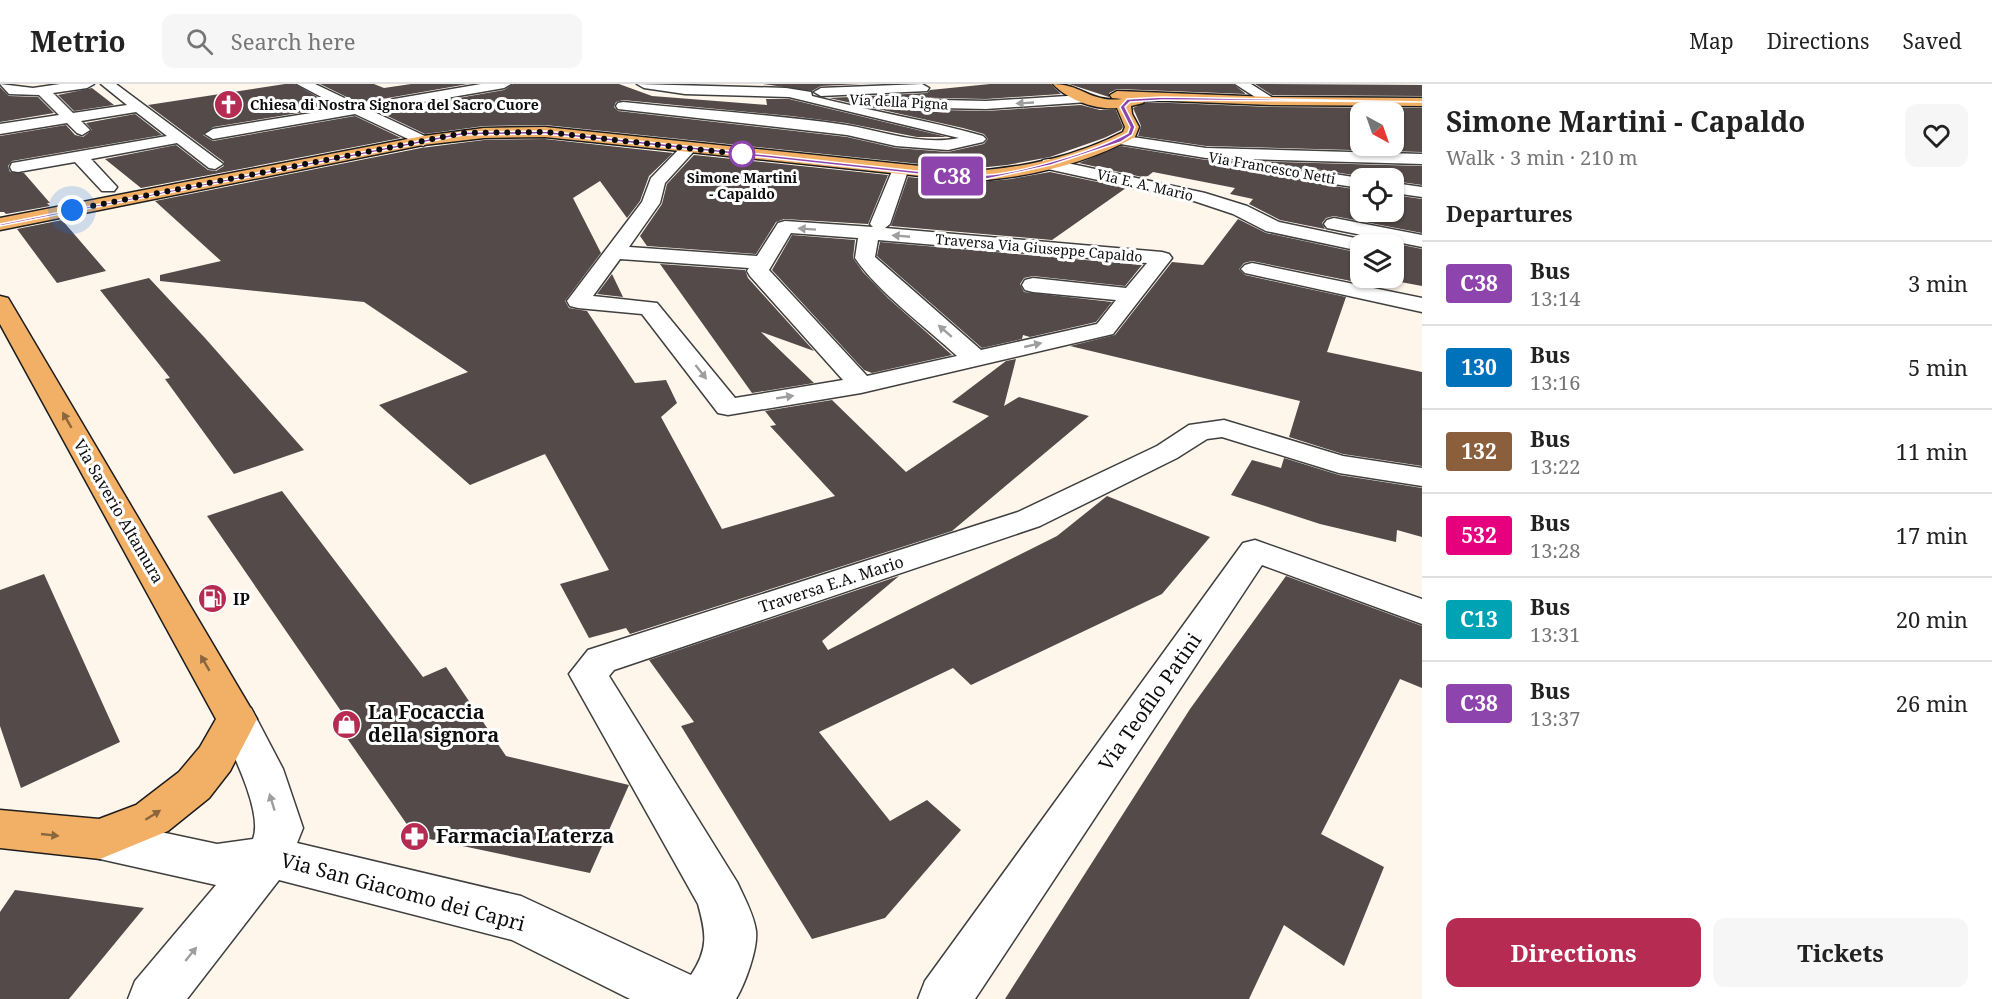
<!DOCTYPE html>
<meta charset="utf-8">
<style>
body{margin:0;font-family:"Noto Serif",serif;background:#f6f6f6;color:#222;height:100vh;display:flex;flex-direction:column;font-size:22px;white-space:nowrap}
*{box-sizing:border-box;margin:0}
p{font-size:20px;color:#767676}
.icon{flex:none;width:33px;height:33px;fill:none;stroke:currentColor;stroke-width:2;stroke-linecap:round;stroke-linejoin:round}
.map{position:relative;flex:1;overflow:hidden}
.side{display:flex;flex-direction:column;background:#fff;width:570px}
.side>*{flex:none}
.badge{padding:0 12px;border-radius:4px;font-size:21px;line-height:39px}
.needle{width:39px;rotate:140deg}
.fabs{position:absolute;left:1350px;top:18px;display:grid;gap:12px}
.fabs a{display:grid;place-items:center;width:54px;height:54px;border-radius:12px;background:#fff;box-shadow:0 2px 4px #0004;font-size:30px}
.you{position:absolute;width:30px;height:30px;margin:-15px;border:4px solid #fff;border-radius:50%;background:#1a73e8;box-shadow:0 0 0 9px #1a73e833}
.map>.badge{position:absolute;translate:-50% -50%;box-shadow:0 0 0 3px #fff}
h2{padding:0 24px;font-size:22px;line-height:54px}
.round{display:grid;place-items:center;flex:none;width:63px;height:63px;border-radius:12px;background:#f6f6f6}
.summary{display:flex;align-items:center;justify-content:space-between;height:102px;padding:0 24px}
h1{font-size:28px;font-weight:700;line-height:45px}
.action{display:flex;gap:12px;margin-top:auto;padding:12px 24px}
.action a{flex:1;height:69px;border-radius:12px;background:#b52b51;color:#fff;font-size:24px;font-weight:700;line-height:69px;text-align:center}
.action a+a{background:#f6f6f6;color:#222}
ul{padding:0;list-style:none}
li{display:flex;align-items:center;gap:18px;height:84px;padding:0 24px;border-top:2px solid #e0e0e0}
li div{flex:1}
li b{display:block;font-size:22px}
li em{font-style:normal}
li .badge{min-width:66px;font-weight:700;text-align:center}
header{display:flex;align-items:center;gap:36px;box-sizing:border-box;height:84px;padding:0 30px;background:#fff;border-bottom:2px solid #e0e0e0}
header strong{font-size:28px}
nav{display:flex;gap:33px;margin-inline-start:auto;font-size:21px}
.search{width:420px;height:54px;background:#f6f6f6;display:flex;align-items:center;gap:15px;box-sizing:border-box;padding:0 21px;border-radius:12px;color:#767676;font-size:22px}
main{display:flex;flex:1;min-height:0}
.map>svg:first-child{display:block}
</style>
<header>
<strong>Metrio</strong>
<div class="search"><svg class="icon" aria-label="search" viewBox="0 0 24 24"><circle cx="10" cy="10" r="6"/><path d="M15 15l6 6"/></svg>Search here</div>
<nav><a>Map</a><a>Directions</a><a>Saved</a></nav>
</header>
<main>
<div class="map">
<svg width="1422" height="915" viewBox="0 0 1422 915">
<rect width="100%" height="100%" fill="#fef6eb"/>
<path fill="#544a49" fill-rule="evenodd" d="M285,0H295L335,23L213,43L203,51L213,57L355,32L401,54L141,104L105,75L176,61L208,86L216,87L224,82V78L148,21Z
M320,0H374L384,4L411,0H468L359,19Z
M513,0H619L652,12L767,21L766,15H789L947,53H917L846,39L791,32L623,16L616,18L614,23L618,27L847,53L896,64L948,68L984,60L988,55L984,50L963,44L829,14L927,9L930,6L990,0H1051L1061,10L986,15L897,13L888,20L897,25L986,27L1081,21L1100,26H1116L1123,43L1121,46L1104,54L1050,73L1007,81L968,85L545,41L484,42L425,50L379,28L504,6Z
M763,0H862L821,2L812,7Z
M1069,0H1233L1246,10L1117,5L1109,9V13Z
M1255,0L1422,1V12L1272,11Z
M0,3L9,12L38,13L54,29L0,38Z
M92,4L114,21L74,27L58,11Z
M1146,18L1271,23L1422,24V68L1206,62L1138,52L1141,42L1133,24ZM1360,28H1394V62H1360Z
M135,30L162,51L12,77L8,82L10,88L24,89L50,119H47L50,122L6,130L4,128H0V52L66,41L75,51L83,53L92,46L86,39Z
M545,55L673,69L649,92L640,117L627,134L600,97L573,114L601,169L565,217L569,224L587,227L635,299L666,296L677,319L661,333L722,445L835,412L770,342L776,341L765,327L832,316L906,388L989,332L952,318L1006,277L1016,275L1004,322L1019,313L1089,332L952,447L630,550L626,544L589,554L560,500L609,486L545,370L470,401L379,321L468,288L364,218L160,197V191L221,177L155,117L421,64L484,56Z
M1121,62L1206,76L1422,82V101L1394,97V94H1362L1360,92L1308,84L1300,86L1297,91L1302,97L1360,106V128H1394V111L1422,115V149L1334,132L1326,134L1322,139L1325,145L1280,136L1249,120L1253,115L1230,110L1235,104L1153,88L1148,92L1142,93L1079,79Z
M694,71L888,91L868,140L784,135L776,138L756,170L647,162L640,152L662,120L667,100Z
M1050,88L1126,104L1052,156L891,142L908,93L968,99L1011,95Z
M1238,135L1266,149L1360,169V190L1354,188L1351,197L1252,177L1244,179L1239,185L1245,191L1346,213L1327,268L1422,288V382L1343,370L1289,353L1300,317L1070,262L1115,251L1172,178L1203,181Z
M62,136L106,187L57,199L17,145Z
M792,151L855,156L853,174L863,188L888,214L952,271L872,289L864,286L772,186Z
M1363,153L1422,165V202L1379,194H1394V160H1372L1369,155Z
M880,158L1142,181L1125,202L1033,192L1024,194L1020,200L1024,208L1112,218L1096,238L1030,253L1023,251L1022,255L982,264L877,172Z
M660,180L745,186L748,194L814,267L761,248L814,299L752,309Z
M612,190L623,213L597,210Z
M149,194L205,254L304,366L234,390L165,295L170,294L100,206Z
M1284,374L1339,391L1422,404V453L1397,446L1396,458L1320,440L1231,411L1252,376L1281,384Z
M282,407L423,593L446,583L506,672L629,701L590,789L415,752L333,634L343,630L207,432Z
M1107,412L1210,453L1162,510L971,601L953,584L819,648L890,737L927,716L961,746L885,834L812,855L681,642L694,638L649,576L899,492L822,557L828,566L1057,452Z
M44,490L120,658L21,704L0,642V506Z
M1286,492L1422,542V604L1400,595L1321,750L1384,783L1344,882L1284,841L1249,915H1005L1190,625Z
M15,806L144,824L69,915H0V828Z"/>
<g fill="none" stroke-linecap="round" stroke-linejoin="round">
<defs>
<path id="minor" d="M0,0L33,4L60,0H94L87,4L53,9L73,29L127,21L101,0H116L223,80L215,85L209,84L177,59L91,75L117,103L114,107H102L75,78L18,88L12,87L10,83L12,79L18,78L167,52L136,28L81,37L90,46L82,51L77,49L67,39L0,50V40L59,31L39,11L9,10Z
M297,0H315L359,21L481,0H511L504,4L372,27L429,54L431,57L423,62L355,30L213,55L205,50L213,45L342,24Z
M637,0L786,4L811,8L812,12C869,27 927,36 983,52L986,55L983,58L948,66L896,62L847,51L618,25L616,22L618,19L623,18C697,26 772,30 846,41C883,47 921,62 959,54L789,13L685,10L644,4Z
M922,0L929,4L927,7L821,12L814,8L821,4Z
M1235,0H1251L1278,17L1276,20H1266Z
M1083,11L1090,15L1088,18L986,25L897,23L890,19L897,15L986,17Z
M1119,51L1206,64L1422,70V80L1206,74L1114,59L1111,56Z
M688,60L696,65L665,99L660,119L629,163L757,172L778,139L785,137L873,143L870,140L892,87L894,83H906L908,87L890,140L885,144L1162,168L1169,170L1172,174L1113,250L861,309L728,331L718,329L642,230L578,224L570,222L567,217L642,118L651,94L682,62ZM791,149L858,154L855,174C877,207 927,244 957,272L867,292L769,186ZM878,156L1147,179L1126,204L1033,194L1025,196L1022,201L1025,206L1033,208L1116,216L1097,240L981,266L875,173ZM620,175L749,184L747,187L750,192L843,296L735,314L657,219L593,212Z
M1049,75L1205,109L1247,122L1279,138L1360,155L1367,157L1370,160H1360V167L1266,147L1233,130L1194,117L1043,84L1041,80L1043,76Z
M1308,86L1360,94H1363H1360V104L1302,95L1299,91L1302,87Z
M1394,99L1422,103V113L1394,109Z
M1334,134L1422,151V163L1327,144L1324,140L1327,136Z
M1252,179L1422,214V228L1245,189L1241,185L1245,181Z
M1224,336L1343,372L1422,384V402L1339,389L1222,353L1207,355L1177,374L1040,442L614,586L609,592L737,798C744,813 754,831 756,847C758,865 745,900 736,915H630L512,856L279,796L187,915H128L135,897L216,801L100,775L84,769L77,755L84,741L100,735L217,760L253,755C264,728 229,662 217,635L223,624L237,620L251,624L283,685L303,744L297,759L521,812L691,891C709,864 706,849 698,820L569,590L588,566L1018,428L1157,362L1189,341Z
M1255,456L1422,515V540L1262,481L975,915H918L925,897L1243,459Z"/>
<path id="major" d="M1053,0C1082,0 1090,19 1122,15L1112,14L1110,11L1117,7L1271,13L1422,14V22L1271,21L1145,16L1143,19L1131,22L1132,30L1139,43L1135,53C1086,80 1024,95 968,97L545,53L484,54L423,61L0,146V134L423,52L484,44L545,43L968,87C1020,85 1077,72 1123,48L1125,43L1117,24C1095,26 1068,16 1053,0Z
M0,212L8,214L11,219L257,635L230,687L209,714L168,747L100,775L0,764V726L99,735L136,721L179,688L200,663L216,635L0,240Z"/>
</defs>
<use href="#minor" stroke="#3f3f3f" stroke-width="3"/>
<use href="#major" stroke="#1d1d1d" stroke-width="3"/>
<use href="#minor" fill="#fff" fill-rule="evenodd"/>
<use href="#major" fill="#f2b067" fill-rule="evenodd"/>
</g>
<defs><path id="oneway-solid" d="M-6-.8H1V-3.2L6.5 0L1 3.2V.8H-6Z" transform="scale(1.5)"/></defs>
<g fill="#9e9e9e">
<use href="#oneway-solid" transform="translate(1025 19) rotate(177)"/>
<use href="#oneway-solid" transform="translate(807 145) rotate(-176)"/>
<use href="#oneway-solid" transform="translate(901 152) rotate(-175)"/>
<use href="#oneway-solid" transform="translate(945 247) rotate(-139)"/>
<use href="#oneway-solid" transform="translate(1033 261) rotate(-13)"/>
<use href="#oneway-solid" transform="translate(701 288) rotate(52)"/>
<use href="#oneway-solid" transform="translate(785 313) rotate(-9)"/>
<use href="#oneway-solid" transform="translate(272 718) rotate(-107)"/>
<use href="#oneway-solid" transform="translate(191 870) rotate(-51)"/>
</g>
<g fill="#8a663e">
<use href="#oneway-solid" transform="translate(67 336) rotate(-120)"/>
<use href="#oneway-solid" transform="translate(205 579) rotate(-120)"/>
<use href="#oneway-solid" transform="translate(153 731) rotate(-32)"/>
<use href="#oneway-solid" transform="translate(50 751) rotate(6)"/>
</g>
<path fill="#8e44ad" stroke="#fff" stroke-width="1.5" d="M1162,13L1422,18L1162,16L1130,18L1125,23L1135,43L1132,51L1121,58L1051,81L987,95L935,92L545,50L463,51L0,142V140L463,48L545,47L935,89C952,89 969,92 986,91C1021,89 1098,66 1128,49L1130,43L1120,23L1127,15Z"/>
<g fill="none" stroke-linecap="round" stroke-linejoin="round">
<path stroke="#0c0c0c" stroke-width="6" stroke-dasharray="0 10.8" d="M72,126L463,49L545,48L748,71L742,70"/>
</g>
<defs>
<symbol id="church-disc" viewBox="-11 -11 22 22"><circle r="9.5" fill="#b52b51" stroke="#fff"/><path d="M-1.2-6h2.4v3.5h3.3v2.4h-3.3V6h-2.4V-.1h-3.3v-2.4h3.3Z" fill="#fff"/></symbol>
<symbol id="fuel-disc" viewBox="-11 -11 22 22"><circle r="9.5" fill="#b52b51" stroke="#fff"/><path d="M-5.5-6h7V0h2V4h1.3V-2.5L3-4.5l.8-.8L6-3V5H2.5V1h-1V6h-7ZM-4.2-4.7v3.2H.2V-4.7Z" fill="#fff"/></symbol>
<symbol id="shop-disc" viewBox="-11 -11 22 22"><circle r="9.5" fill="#b52b51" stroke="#fff"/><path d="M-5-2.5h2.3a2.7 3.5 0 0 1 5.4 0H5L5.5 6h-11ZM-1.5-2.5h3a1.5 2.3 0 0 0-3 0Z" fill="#fff"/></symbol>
<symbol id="pharmacy-disc" viewBox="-11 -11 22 22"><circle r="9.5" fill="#b52b51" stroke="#fff"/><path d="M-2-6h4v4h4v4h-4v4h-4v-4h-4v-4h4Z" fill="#fff"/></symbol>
</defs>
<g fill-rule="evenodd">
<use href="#church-disc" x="212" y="4" width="33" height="33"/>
<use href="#fuel-disc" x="196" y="498" width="33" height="33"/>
<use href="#shop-disc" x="330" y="624" width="33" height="33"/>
<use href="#pharmacy-disc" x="398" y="736" width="33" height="33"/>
</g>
<circle fill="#fff" stroke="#8e44ad" stroke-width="3" cx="742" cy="70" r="12"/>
<g text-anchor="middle" stroke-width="6" stroke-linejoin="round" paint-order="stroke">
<g font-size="14" fill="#0c0c0c" stroke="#fff">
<text transform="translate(899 18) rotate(3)" y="5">Via della Pigna</text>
<text transform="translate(1272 84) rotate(10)" y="5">Via Francesco Netti</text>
<text transform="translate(1145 101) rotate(13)" y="5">Via E. A. Mario</text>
<text transform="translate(1039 164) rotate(5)" y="5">Traversa Via Giuseppe Capaldo</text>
</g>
<g font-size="14" font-weight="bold" fill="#0c0c0c" stroke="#fff" text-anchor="start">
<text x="250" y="26">Chiesa di Nostra Signora del Sacro Cuore</text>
</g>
<g font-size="14" font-weight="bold" fill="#0c0c0c" stroke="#fff">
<text x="742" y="99">Simone Martini<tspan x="742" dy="16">- Capaldo</tspan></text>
</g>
<g font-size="16" fill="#0c0c0c" stroke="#fff">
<text transform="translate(119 427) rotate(60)" y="6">Via Saverio Altamura</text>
<text transform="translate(831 500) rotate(-18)" y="6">Traversa E.A. Mario</text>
</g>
<g font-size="16" font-weight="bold" fill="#0c0c0c" stroke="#fff" text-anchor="start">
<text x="233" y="521">IP</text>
</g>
<g font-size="20" fill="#0c0c0c" stroke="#fff">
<text transform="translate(1150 618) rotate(-55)" y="7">Via Teofilo Patini</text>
<text transform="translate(403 808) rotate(15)" y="7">Via San Giacomo dei Capri</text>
</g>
<g font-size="20" font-weight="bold" fill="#0c0c0c" stroke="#fff" text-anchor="start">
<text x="368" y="635">La Focaccia<tspan x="368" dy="23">della signora</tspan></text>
<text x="436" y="759">Farmacia Laterza</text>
</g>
</g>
</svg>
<div class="fabs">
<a><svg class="needle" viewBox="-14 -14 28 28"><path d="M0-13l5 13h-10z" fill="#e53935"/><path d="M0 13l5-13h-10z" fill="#767676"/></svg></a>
<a><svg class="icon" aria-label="locate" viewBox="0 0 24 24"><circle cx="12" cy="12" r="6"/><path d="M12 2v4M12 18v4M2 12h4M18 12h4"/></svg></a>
<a><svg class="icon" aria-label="layers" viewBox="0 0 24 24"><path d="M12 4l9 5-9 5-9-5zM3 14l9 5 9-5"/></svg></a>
</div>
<div class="you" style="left:72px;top:126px"></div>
<b class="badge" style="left:952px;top:92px;background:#8e44ad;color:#fff">C38</b>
</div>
<section class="side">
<div class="summary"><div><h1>Simone Martini - Capaldo</h1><p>Walk · 3 min · 210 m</p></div><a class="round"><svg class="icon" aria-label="heart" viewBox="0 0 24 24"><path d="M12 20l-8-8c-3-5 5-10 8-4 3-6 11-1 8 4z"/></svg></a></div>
<h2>Departures</h2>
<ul>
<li><span class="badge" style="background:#8e44ad;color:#fff">C38</span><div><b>Bus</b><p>13:14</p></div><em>3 min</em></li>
<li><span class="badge" style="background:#0072bc;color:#fff">130</span><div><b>Bus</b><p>13:16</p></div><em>5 min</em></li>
<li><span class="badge" style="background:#8b5e3c;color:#fff">132</span><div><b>Bus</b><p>13:22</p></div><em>11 min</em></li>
<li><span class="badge" style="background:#e6007e;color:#fff">532</span><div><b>Bus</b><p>13:28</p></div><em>17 min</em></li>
<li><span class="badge" style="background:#00a3b4;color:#fff">C13</span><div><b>Bus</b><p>13:31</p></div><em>20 min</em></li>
<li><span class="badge" style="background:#8e44ad;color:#fff">C38</span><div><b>Bus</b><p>13:37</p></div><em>26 min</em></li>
</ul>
<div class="action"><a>Directions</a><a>Tickets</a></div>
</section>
</main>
